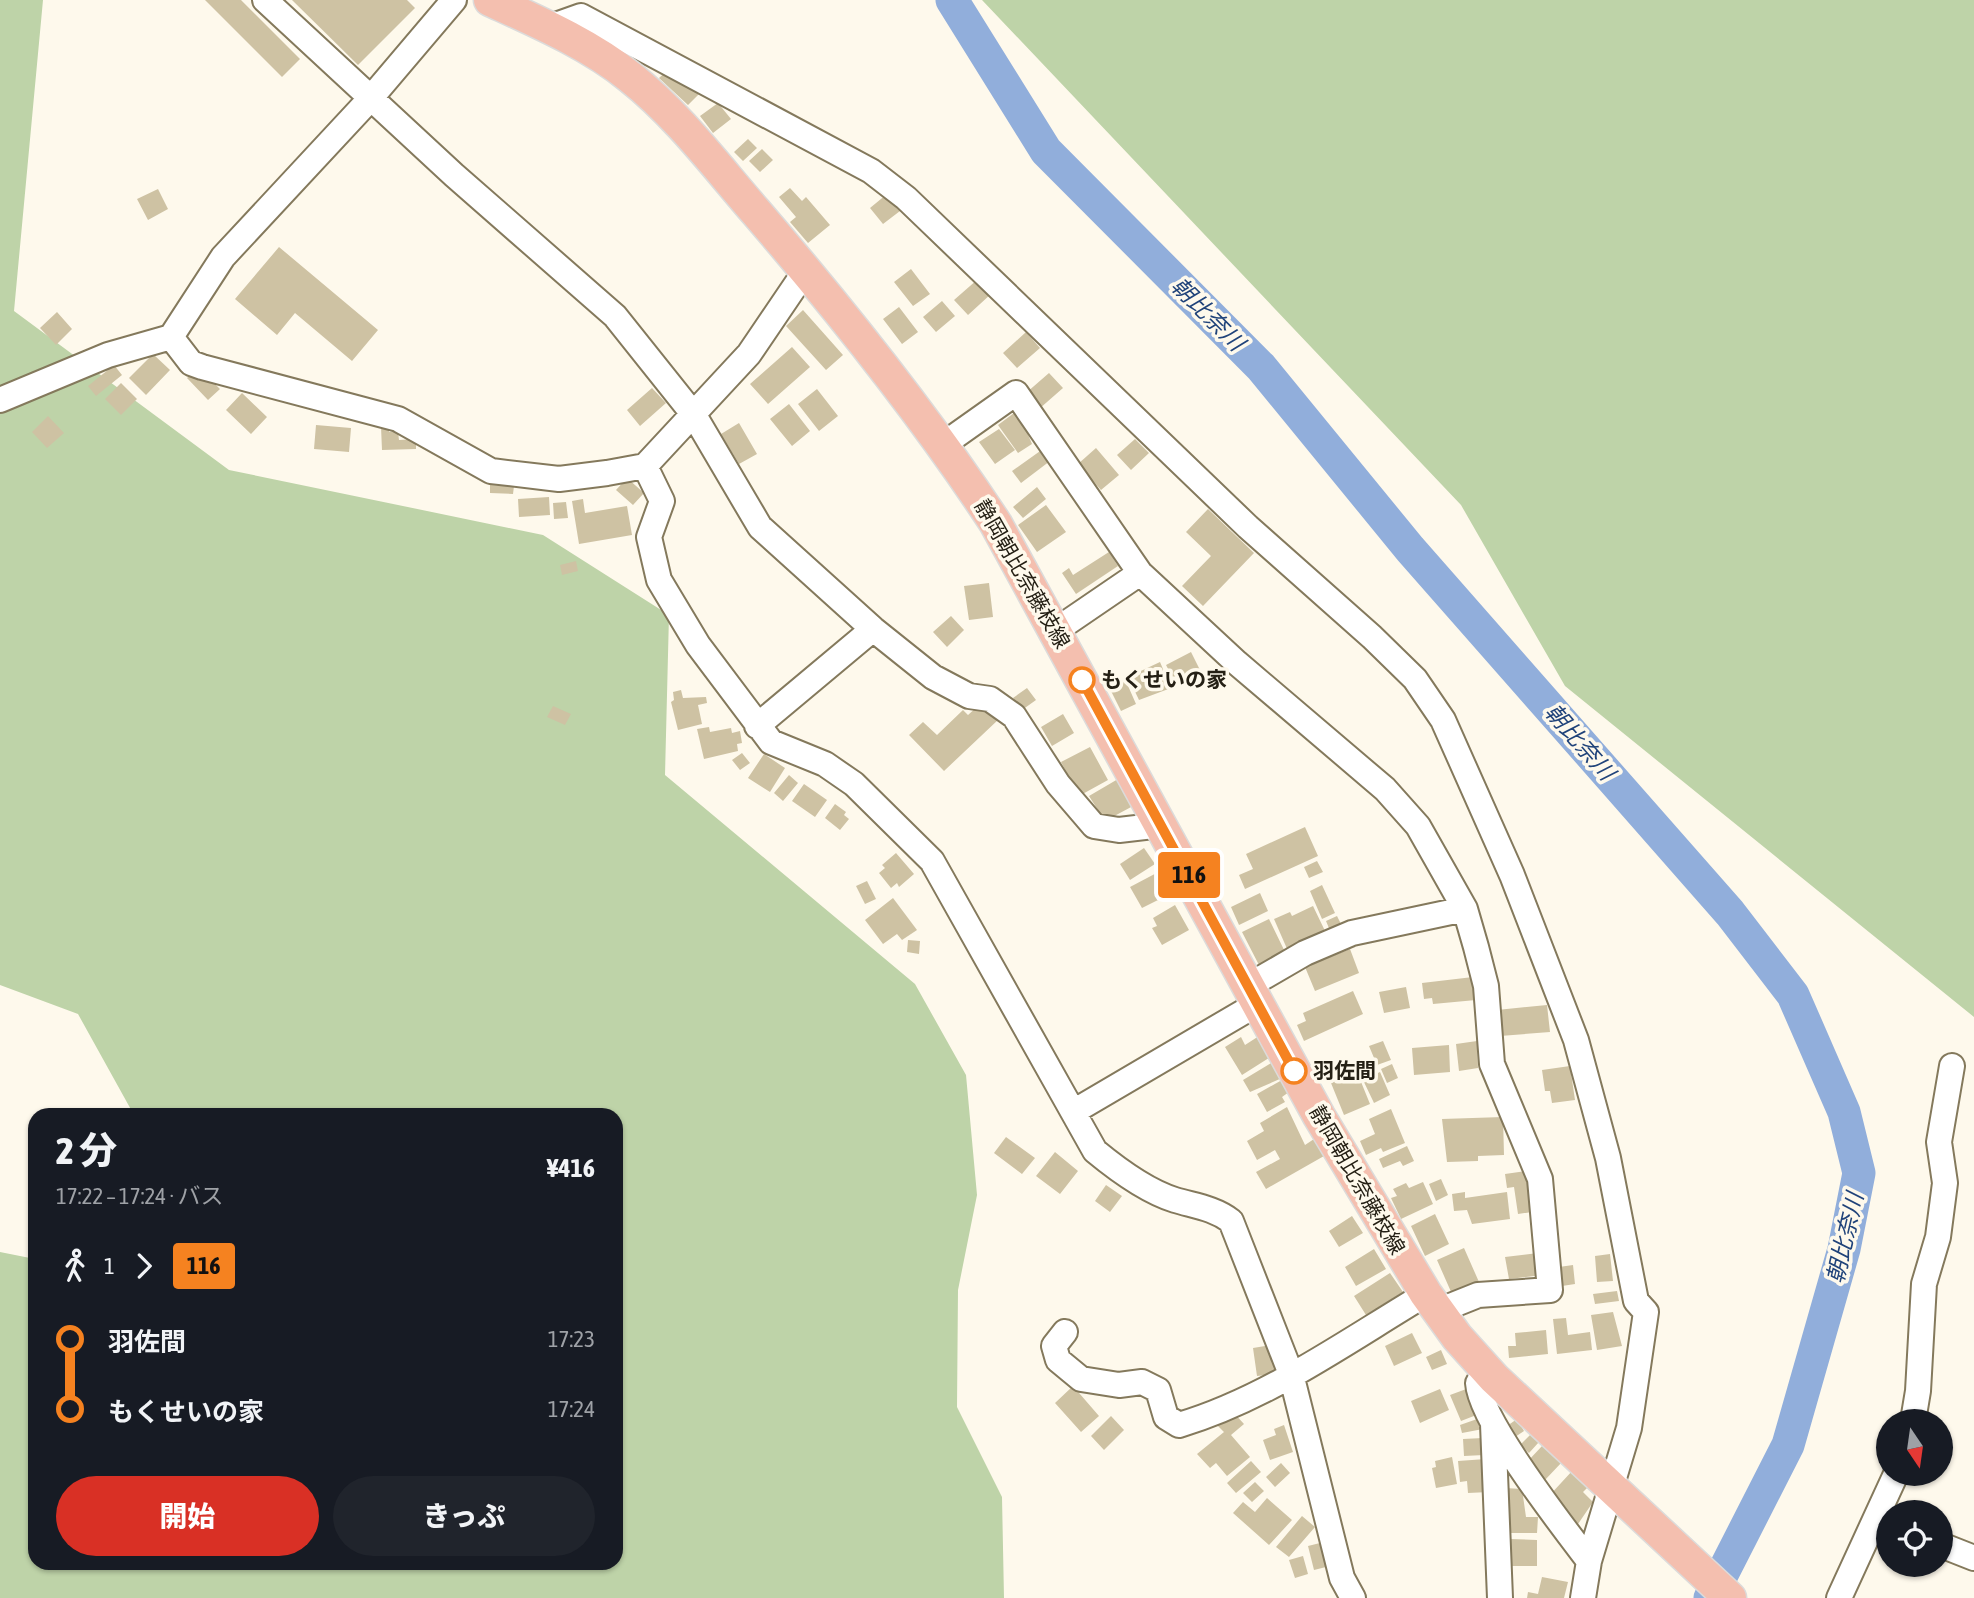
<!DOCTYPE html>
<html lang="ja">
<meta charset="utf-8">
<style>
body{margin:0;font-family:"Asap Condensed","Noto Sans JP",sans-serif;background:#20242c;color:#f1f3f6;height:100vh;display:flex;flex-direction:column;font-size:26px;white-space:nowrap}
*{box-sizing:border-box;margin:0}
p{font-size:23px;color:#9ea1a6}
.icon{flex:none;width:38px;height:38px;fill:none;stroke:currentColor;stroke-width:2;stroke-linecap:round;stroke-linejoin:round}
.map{position:relative;flex:1;overflow:hidden}
.sheet{position:absolute;left:28px;top:1108px;width:595px;height:462px;display:flex;flex-direction:column;background:#171b24;border-radius:21px;box-shadow:0 2px 5px #0004}
.sheet>*{flex:none}
.badge{padding:0 14px;border-radius:5px;font-size:24px;line-height:46px}
.needle{width:46px;rotate:167deg}
.tools{position:absolute;left:1876px;top:1409px;display:grid;gap:14px}
.tools a{display:grid;place-items:center;width:77px;height:77px;border-radius:50%;background:#171b24;box-shadow:0 2px 5px #0004;font-size:35px}
.map>.badge{position:absolute;translate:-50% -50%;box-shadow:0 0 0 4px #fff}
.legs{display:flex;align-items:center;gap:10px;height:77px;padding:0 28px;font-size:23px}
.legs p{margin-inline-start:auto}
.overview{display:flex;align-items:center;justify-content:space-between;height:119px;padding:0 28px}
h1{font-size:38px;font-weight:800;line-height:52px}
.primary-button{display:flex;gap:14px;margin-top:auto;padding:14px 28px}
.primary-button a{flex:1;height:80px;border-radius:42px;background:#d93025;color:#fff;font-size:28px;font-weight:800;line-height:80px;text-align:center}
.primary-button a+a{background:#20242c;color:#f1f3f6}
ul{padding:0 28px;list-style:none}
li{display:flex;align-items:center;gap:24px;height:70px;font-size:26px}
li i{display:grid;place-items:center;width:10px;height:100%;margin:0 9px;background:currentColor}
li i::after{content:'';width:18px;height:18px;margin:-9px;border:5px solid;border-radius:50%;background:#171b24}
li p{margin-inline-start:auto}
li:first-child i{background:linear-gradient(#0000 50%,currentColor 0)}
li:last-child i{background:linear-gradient(currentColor 50%,#0000 0)}
.map>svg:first-child{display:block}
</style>
<div class="map">
<svg width="1974" height="1598" viewBox="0 0 1974 1598">
<rect width="100%" height="100%" fill="#fef9ec"/>
<path fill="#bed3a8" d="M0,0H43L14,311L229,470L543,535L669,615L665,775L915,984L966,1075L977,1195L958,1290L957,1407L1002,1497L1004,1598H0V1252L35,1259V1563H616V1115H134L78,1014L0,985Z
M982,0H1974V1017L1565,686L1461,505Z"/>
<g fill="none" stroke-linecap="round" stroke-linejoin="round">
<path stroke="#91aedb" stroke-width="33" d="M952,0L1046,151L1261,367L1410,549L1730,913L1793,995L1844,1112L1859,1173L1844,1249L1788,1445L1710,1598"/>
</g>
<path fill="#cec2a3" d="M205,0H241L300,59L282,77Z
M292,0H407L415,8L358,65Z
M670,68L700,93L688,105L659,78Z
M718,103L731,119L713,133L700,116Z
M748,139L757,148L743,161L734,152Z
M762,149L773,160L760,172L749,161Z
M790,188L802,201L806,197L830,225L808,243L790,222L796,217L779,197Z
M158,189L168,209L148,220L137,199Z
M887,194L900,211L883,224L870,208Z
M279,247L378,330L352,361L295,313L277,335L235,299Z
M911,269L930,294L913,306L894,282Z
M978,279L991,294L968,315L954,300Z
M942,301L955,316L936,332L923,317Z
M899,307L918,332L902,344L883,319Z
M803,310L843,355L826,370L786,326Z
M57,312L72,329L56,345L40,328Z
M1026,332L1040,348L1017,368L1003,353Z
M792,347L810,367L768,404L750,384Z
M153,354L170,370L146,395L129,378Z
M114,365L122,375L96,396L88,386Z
M194,371L206,375L220,389L208,400L187,378Z
M1049,373L1063,388L1039,409L1026,393Z
M121,383L137,399L121,415L105,399Z
M652,388L666,403L640,426L627,410Z
M817,389L838,416L819,431L798,404Z
M242,393L267,417L251,434L226,410Z
M789,404L810,431L792,446L770,419Z
M1014,413L1019,420L1021,418L1032,444L1018,453L998,425Z
M48,416L64,433L47,448L32,432Z
M739,423L757,454L739,464L721,434Z
M316,425L351,428L349,452L314,449Z
M389,426V432H398L399,440L416,439V449L382,450L381,427Z
M999,429L1015,450L995,464L979,442Z
M1135,439L1149,453L1131,470L1117,455Z
M1096,448L1119,475L1101,490L1078,464Z
M1043,449L1050,461L1021,483L1012,471Z
M627,478L644,493L633,505L616,490Z
M490,485L514,486L513,494L490,493Z
M1037,487L1046,499L1023,518L1013,507Z
M549,497L550,515L519,517L518,499Z
M583,499L585,513L627,506L632,535L579,544L572,501Z
M566,502L568,518L554,519L553,503Z
M1046,505L1066,532L1037,552L1018,525Z
M1208,509L1254,553L1203,606L1182,586L1211,556L1186,532Z
M1109,552L1118,566L1076,594L1062,573L1069,568L1073,575Z
M576,561L578,571L562,575L560,565Z
M989,583L993,617L969,620L964,586Z
M951,616L964,630L947,647L933,632Z
M1191,652L1202,674L1177,686L1166,665Z
M1160,662L1171,688L1139,700L1128,677Z
M1125,679L1136,704L1121,711L1109,687Z
M1027,688L1036,700L1022,710L1013,698Z
M681,690L683,698L706,697L707,703L698,705L702,724L678,730L671,702L674,700L673,692Z
M553,706L571,714L565,725L547,717Z
M978,706L983,712L988,707L999,719L944,771L909,735L923,722L937,735L963,710L968,715Z
M1063,714L1074,733L1052,746L1041,727Z
M709,727L710,732L731,728L732,733L740,731L742,743L737,744L738,751L704,759L697,729Z
M1090,747L1108,780L1079,796L1061,762Z
M742,753L750,763L740,770L732,760Z
M764,754L785,768L770,792L748,778Z
M789,775L798,783L783,801L774,793Z
M1118,779L1133,806L1105,821L1089,796Z
M804,784L827,800L815,817L792,801Z
M835,804L846,812L844,815L849,819L840,830L825,818Z
M1305,827L1318,856L1245,889L1239,875L1253,869L1246,854Z
M1144,848L1155,864L1130,880L1120,864Z
M896,853L914,874L899,887L897,883L891,888L879,873L885,868L882,865Z
M1317,861L1323,872L1309,878L1304,867Z
M1166,868L1178,890L1142,908L1130,887Z
M867,881L876,899L865,904L856,886Z
M1322,885L1335,913L1322,919L1310,891Z
M1260,893L1268,911L1239,925L1231,907Z
M893,898L917,930L902,940L897,934L883,944L865,920Z
M1175,905L1189,930L1162,945L1152,928L1157,926L1153,918Z
M1313,906L1326,933L1288,951L1274,919L1290,912L1292,916Z
M1337,916L1343,928L1331,933L1326,921Z
M1269,919L1286,954L1260,967L1242,932Z
M908,940L920,941L919,954L907,952Z
M1350,949L1359,973L1315,991L1305,967Z
M1473,977L1476,1000L1433,1004L1432,998L1424,999L1422,983Z
M1406,987L1410,1008L1384,1013L1379,992Z
M1353,991L1363,1014L1304,1041L1297,1025L1306,1021L1303,1013Z
M1547,1005L1550,1032L1500,1036L1497,1010Z
M1259,1036L1272,1056L1242,1075L1225,1047L1241,1037L1245,1045Z
M1383,1041L1391,1060L1377,1065L1369,1046Z
M1477,1041L1478,1068L1459,1071L1456,1044Z
M1449,1045L1450,1072L1414,1075L1412,1048Z
M1273,1062L1282,1078L1250,1092L1243,1080Z
M1392,1064L1398,1078L1387,1083L1381,1069Z
M1570,1066L1575,1100L1552,1103L1550,1091H1545L1542,1070Z
M1357,1072L1370,1104L1344,1115L1331,1083Z
M1380,1072L1390,1095L1374,1103L1363,1080Z
M1282,1080L1289,1092L1282,1097L1285,1102L1267,1112L1257,1094Z
M1287,1107L1305,1145L1314,1139L1324,1156L1266,1189L1256,1172L1280,1159L1275,1150L1257,1160L1247,1141L1264,1131L1260,1123Z
M1391,1109L1405,1143L1383,1152L1381,1148L1366,1155L1360,1141L1375,1134L1369,1119Z
M1503,1117L1504,1155L1478,1156V1161L1447,1162L1442,1119Z
M1006,1137L1035,1158L1022,1174L994,1153Z
M1407,1146L1414,1161L1403,1166L1400,1161L1383,1168L1379,1159Z
M1055,1152L1078,1171L1060,1194L1036,1176Z
M1526,1171L1532,1212L1518,1214L1514,1187L1507,1188L1505,1174Z
M1441,1179L1448,1195L1436,1201L1429,1184Z
M1423,1182L1433,1204L1401,1219L1391,1198L1397,1196L1393,1189L1406,1183L1409,1188Z
M1106,1185L1122,1196L1110,1212L1095,1201Z
M1465,1192V1198L1507,1192L1510,1219L1472,1224L1467,1210L1454,1211L1452,1194Z
M1435,1214L1449,1244L1425,1256L1411,1226Z
M1352,1216L1363,1233L1339,1247L1329,1231Z
M1464,1248L1479,1282L1452,1294L1437,1260Z
M1374,1249L1386,1269L1356,1286L1345,1267Z
M1538,1253L1542,1275L1509,1279L1505,1257Z
M1610,1254L1613,1281L1597,1282L1595,1256Z
M1573,1265L1575,1284L1562,1286L1559,1267Z
M1390,1273L1403,1292L1366,1315L1354,1296Z
M1617,1291L1619,1301L1595,1304L1593,1294Z
M1613,1312L1622,1346L1597,1350L1591,1315Z
M1566,1318L1568,1335L1590,1332L1592,1350L1557,1354L1553,1319Z
M1546,1330L1548,1354L1509,1358L1508,1346H1516L1515,1333Z
M1412,1333L1422,1353L1394,1366L1385,1346Z
M1271,1345L1275,1374L1257,1376L1253,1348Z
M1441,1350L1447,1364L1432,1370L1426,1357Z
M1073,1386L1099,1416L1081,1432L1055,1403Z
M1469,1388L1479,1414L1461,1421L1450,1395Z
M1440,1389L1449,1410L1420,1423L1411,1401Z
M1233,1412L1244,1424L1231,1435L1250,1457L1227,1476L1216,1463L1210,1468L1197,1454L1224,1432L1217,1425Z
M1111,1416L1124,1430L1104,1450L1091,1436Z
M1480,1418L1483,1429L1462,1433L1460,1425Z
M1517,1419L1524,1431L1515,1437L1507,1426Z
M1284,1425L1293,1452L1270,1460L1263,1440L1276,1435L1274,1429Z
M1531,1434L1539,1442L1529,1453L1520,1445Z
M1483,1438L1484,1455L1464,1456L1463,1439Z
M1543,1445L1562,1462L1545,1480L1527,1462Z
M1452,1457L1457,1484L1436,1488L1432,1468L1436,1467L1435,1461Z
M1486,1459L1489,1492L1468,1493L1467,1481L1460,1482L1458,1461Z
M1251,1461L1261,1472L1236,1493L1227,1483Z
M1281,1463L1290,1473L1275,1487L1266,1477Z
M1573,1470L1590,1485L1583,1492L1593,1502L1576,1527L1549,1496Z
M1255,1482L1264,1491L1252,1502L1243,1493Z
M1505,1488L1522,1489L1526,1517H1538L1537,1533H1504Z
M1267,1498L1292,1520L1269,1545L1233,1513L1243,1502L1255,1512Z
M1302,1516L1315,1527L1289,1557L1276,1547Z
M1510,1539L1537,1540V1566H1509Z
M1320,1543L1326,1567L1314,1570L1308,1546Z
M1303,1556L1308,1574L1295,1578L1289,1560Z
M1542,1577L1568,1582L1564,1598H1527L1528,1592L1538,1594Z"/>
<g fill="none" stroke-linecap="round" stroke-linejoin="round">
<defs>
<path id="minor" d="M265,0L454,175L615,316L694,415L760,527L873,629L933,677L969,696L990,699L1014,716L1058,784L1094,826L1119,830L1162,825
M550,27L581,16L871,171L906,198L1248,527L1372,637L1415,679L1443,720L1512,875L1576,1040L1608,1158L1636,1301L1646,1312L1629,1428L1589,1561L1583,1598
M171,337L191,363L202,367L398,419L491,471L559,479L607,473L645,466L749,354L806,270
M0,400L108,355L171,337L223,257L370,99L454,0
M944,444L1016,393L1140,573L1237,663L1385,789L1418,826L1465,909L1476,947L1486,986L1492,1064L1540,1179L1550,1290L1478,1295L1438,1311
M645,466L662,501L649,537L659,580L698,645L771,742L825,764L854,784L932,861L1095,1151C1118,1170 1146,1191 1175,1200C1195,1206 1214,1208 1231,1221L1291,1374L1342,1578L1353,1598
M1055,631L1140,573
M757,726L873,629
M1248,986L1305,953L1352,933L1465,909
M1073,1112L1257,1004
M1065,1332L1054,1346L1058,1360L1081,1379L1119,1385L1142,1382L1158,1390L1166,1417L1179,1425C1267,1399 1347,1341 1426,1294
M1494,1378L1478,1383C1480,1421 1564,1528 1589,1561
M1913,1421L1918,1391L1924,1284L1938,1237L1945,1183L1939,1142L1952,1066
M1493,1424L1500,1598
M1941,1545L1974,1558
M1839,1598L1896,1474"/>
<path id="major" d="M490,0C538,22 589,44 630,77C678,115 716,166 756,212C842,312 924,414 996,524L1319,1116L1426,1294L1457,1337L1494,1378L1730,1598"/>
</defs>
<use href="#minor" stroke="#84795c" stroke-width="28"/>
<use href="#major" stroke="#dcdbda" stroke-width="35"/>
<use href="#minor" stroke="#fff" stroke-width="24"/>
<use href="#major" stroke="#f4bfaf" stroke-width="32"/>
</g>
<g fill="none" stroke-linecap="round" stroke-linejoin="round">
<defs>
<path id="line-1" d="M1082,680L1294,1071"/>
</defs>
<use href="#line-1" stroke="#fff" stroke-width="16"/>
<use href="#line-1" stroke="#f58220" stroke-width="10"/>
</g>
<g fill="#fff" stroke="#f58220" stroke-width="3.5">
<circle cx="1082" cy="680" r="12"/>
<circle cx="1294" cy="1071" r="12"/>
</g>
<g text-anchor="middle" stroke-width="7" stroke-linejoin="round" paint-order="stroke">
<g font-size="21" fill="#252015" stroke="#fef9ec">
<text transform="translate(1022 574) rotate(60)" y="7">静岡朝比奈藤枝線</text>
<text transform="translate(1357 1180) rotate(60)" y="7">静岡朝比奈藤枝線</text>
</g>
<g font-size="21" font-weight="bold" fill="#252015" stroke="#fef9ec" text-anchor="start">
<text x="1101" y="687">もくせいの家</text>
<text x="1313" y="1078">羽佐間</text>
</g>
<g font-size="23" font-style="italic" fill="#20437a" stroke="#fef9ec">
<text transform="translate(1208 314) rotate(45)" y="8">朝比奈川</text>
<text transform="translate(1580 742) rotate(49)" y="8">朝比奈川</text>
<text transform="translate(1845 1238) rotate(-77)" y="8">朝比奈川</text>
</g>
</g>
</svg>
<div class="tools">
<a><svg class="needle" viewBox="-14 -14 28 28"><path d="M0-13l5 13h-10z" fill="#e53935"/><path d="M0 13l5-13h-10z" fill="#9ea1a6"/></svg></a>
<a><svg class="icon" aria-label="locate" viewBox="0 0 24 24"><circle cx="12" cy="12" r="6"/><path d="M12 2v4M12 18v4M2 12h4M18 12h4"/></svg></a>
</div>
<b class="badge" style="left:1189px;top:875px;background:#f58220;color:#111">116</b>
<section class="sheet">
<div class="overview"><div><h1>2 分</h1><p>17:22 – 17:24 · バス</p></div><b>¥416</b></div>
<div class="legs"><svg class="icon" aria-label="walk" viewBox="0 0 24 24"><circle cx="13" cy="4" r="2"/><path d="M13 8l-2 6 4 7M11 14l-3 7M7 12l3-4h3l4 4"/></svg>1<svg class="icon" aria-label="forward" viewBox="0 0 24 24"><path d="M9 5l7 7-7 7"/></svg><b class="badge" style="background:#f58220;color:#111">116</b></div>
<ul>
<li><i style="color:#f58220"></i><b>羽佐間</b><p>17:23</p></li>
<li><i style="color:#f58220"></i><b>もくせいの家</b><p>17:24</p></li>
</ul>
<div class="primary-button"><a>開始</a><a>きっぷ</a></div>
</section>
</div>
